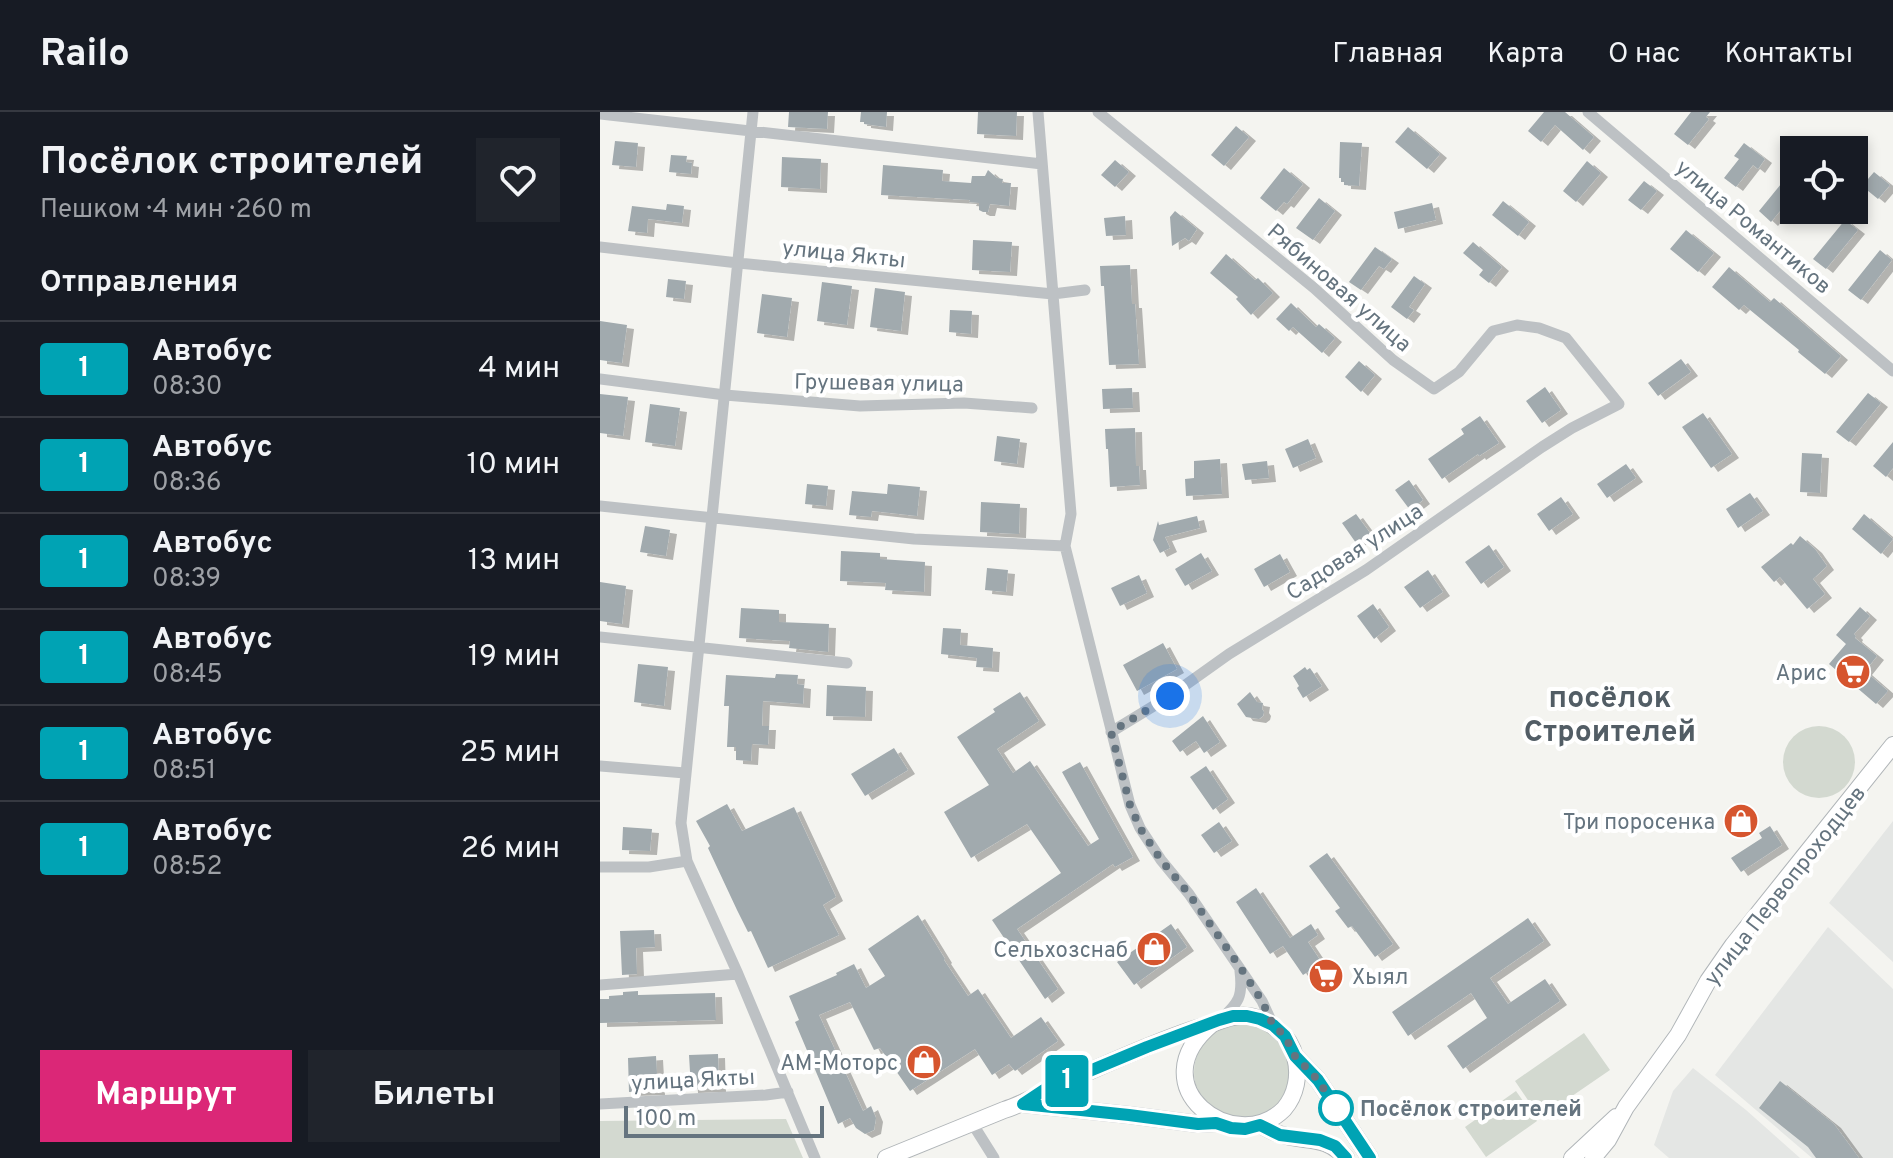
<!DOCTYPE html>
<html lang="ru">
<meta charset="utf-8">
<style>
body{margin:0;font-family:Overpass,sans-serif;background:#20242c;color:#f1f3f6;height:100vh;display:flex;flex-direction:column;font-size:30px;white-space:nowrap}
*{box-sizing:border-box;margin:0}
p{font-size:26px;color:#9ea1a6}
.icon{flex:none;width:44px;height:44px;fill:none;stroke:currentColor;stroke-width:2;stroke-linecap:round;stroke-linejoin:round}
.map{position:relative;flex:1;overflow:hidden}
.side{display:flex;flex-direction:column;background:#171b24;width:600px}
.side>*{flex:none}
.badge{padding:0 16px;border-radius:6px;font-size:28px;line-height:52px}
.buttons{position:absolute;left:1180px;top:24px;display:grid;gap:16px}
.buttons a{display:grid;place-items:center;width:88px;height:88px;border-radius:0px;background:#171b24;box-shadow:0 4px 12px #0003;font-size:40px}
.scale{position:absolute;left:24px;bottom:20px;width:200px;box-sizing:border-box;padding-left:8px;border:4px solid #65747f;border-top:0;font-size:22px;line-height:28px;white-space:nowrap;color:#65747f;-webkit-text-stroke:6px #fff;paint-order:stroke}
.you{position:absolute;width:40px;height:40px;margin:-20px;border:6px solid #fff;border-radius:50%;background:#1a73e8;box-shadow:0 0 0 12px #1a73e833}
.map>.badge{position:absolute;translate:-50% -50%;box-shadow:0 0 0 4px #fff}
h2{padding:0 40px;font-size:30px;line-height:72px}
.round{display:grid;place-items:center;flex:none;width:84px;height:84px;border-radius:0px;background:#20242c}
.head{display:flex;align-items:center;justify-content:space-between;height:136px;padding:0 40px}
h1{font-size:38px;font-weight:700;line-height:60px}
.button{display:flex;gap:16px;margin-top:auto;padding:16px 40px}
.button a{flex:1;height:92px;border-radius:0px;background:#db2777;color:#fff;font-size:32px;font-weight:700;line-height:92px;text-align:center}
.button a+a{background:#20242c;color:#f1f3f6}
ul{padding:0;list-style:none}
li{display:flex;align-items:center;gap:24px;height:96px;padding:0 40px;border-top:2px solid #363941}
li div{flex:1}
li b{display:block;font-size:30px}
li em{font-style:normal}
li .badge{min-width:88px;font-weight:700;text-align:center}
header{display:flex;align-items:center;gap:48px;box-sizing:border-box;height:112px;padding:0 40px;background:#171b24;border-bottom:2px solid #363941}
header strong{font-size:38px}
nav{display:flex;gap:44px;margin-inline-start:auto;font-size:28px}
main{display:flex;flex:1;min-height:0}
.map>svg:first-child{display:block}
</style>
<header>
<strong>Railo</strong>
<nav><a>Главная</a><a>Карта</a><a>О нас</a><a>Контакты</a></nav>
</header>
<main>
<section class="side">
<div class="head"><div><h1>Посёлок строителей</h1><p>Пешком · 4 мин · 260 m</p></div><a class="round"><svg class="icon" aria-label="heart" viewBox="0 0 24 24"><path d="M12 20l-8-8c-3-5 5-10 8-4 3-6 11-1 8 4z"/></svg></a></div>
<h2>Отправления</h2>
<ul>
<li><span class="badge" style="background:#00a3b4;color:#fff">1</span><div><b>Автобус</b><p>08:30</p></div><em>4 мин</em></li>
<li><span class="badge" style="background:#00a3b4;color:#fff">1</span><div><b>Автобус</b><p>08:36</p></div><em>10 мин</em></li>
<li><span class="badge" style="background:#00a3b4;color:#fff">1</span><div><b>Автобус</b><p>08:39</p></div><em>13 мин</em></li>
<li><span class="badge" style="background:#00a3b4;color:#fff">1</span><div><b>Автобус</b><p>08:45</p></div><em>19 мин</em></li>
<li><span class="badge" style="background:#00a3b4;color:#fff">1</span><div><b>Автобус</b><p>08:51</p></div><em>25 мин</em></li>
<li><span class="badge" style="background:#00a3b4;color:#fff">1</span><div><b>Автобус</b><p>08:52</p></div><em>26 мин</em></li>
</ul>
<div class="button"><a>Маршрут</a><a>Билеты</a></div>
</section>
<div class="map">
<svg width="1293" height="1046" viewBox="0 0 1293 1046">
<defs>
<filter id="shadow"><feDropShadow dx="7" dy="4" stdDeviation="0" flood-color="#0004"/></filter>
</defs>
<rect width="100%" height="100%" fill="#f4f4f0"/>
<path fill="#e4e6e4" d="M1293,709V850L1229,791Z
M1228,815L1293,877V1046H1212L1115,963Z
M1093,956L1146,998L1200,1046H1069L1054,1033L1073,979Z"/>
<path fill="#d3d9d0" d="M1183 650a36 36 0 1 1 72 0a36 36 0 1 1-72 0Z
M594 960a48 48 0 1 1 96 0a48 48 0 1 1-96 0Z
M984,921L1010,958L940,1006L915,969Z
M916,979L937,1009L886,1045L865,1015Z
M186,1007L203,1046H0V1009Z"/>
<path fill="#a1aaae" filter="url(#shadow)" d="M189,0H228L227,17L188,15Z
M261,0H287L286,15L264,12V10H260Z
M378,0H417L416,24L377,22Z
M944,0H965L994,25L983,38L955,13L941,30L928,19Z
M1091,0H1110L1106,5L1109,7L1088,33L1074,22Z
M636,14L649,25L624,54L611,43Z
M808,15L840,42L827,57L795,30Z
M15,29L38,31L36,55L12,53Z
M740,30L762,31L759,74L744,73V70H741V66H739Z
M1144,31L1165,47L1158,57L1153,53L1136,75L1124,66L1139,47L1134,44Z
M71,43L87,44L86,50L92,51L91,62L69,60Z
M182,45L221,47L220,77L181,75Z
M515,48L529,60L515,75L501,63Z
M987,49L1001,61L976,90L963,79Z
M283,53L343,58L342,69L371,71L372,64H385L388,58L397,66L403,67L402,71H411L409,94L390,92L388,100H383L379,98V91L369,90L370,88L281,83Z
M684,56L703,72L687,92L684,90L676,99L660,86Z
M1194,56V82L1171,110L1159,99Z
M1274,60L1290,73L1278,87L1262,74Z
M1044,69L1057,79L1041,98L1028,88Z
M719,86L735,99L713,128L696,116Z
M903,89L929,110L918,124L892,103Z
M832,91L836,108L798,117L794,100Z
M67,92L84,94L82,111L48,107L47,121L28,119L32,94L66,98Z
M575,99L597,117L589,129L585,126L572,134L570,105Z
M525,104L526,123L506,124L504,106Z
M1245,108L1258,118L1226,157L1213,147Z
M1086,118L1114,141L1098,160L1070,137Z
M373,128L412,130L410,160L372,158Z
M873,130L902,155L889,171L879,163L883,158L863,141Z
M775,135L792,147L784,157L779,154L761,178L749,170Z
M1280,138L1292,148L1261,188L1248,178Z
M626,142L655,168L658,166L673,181L651,203L636,187L638,185L610,161Z
M530,153L532,192H535L539,252L509,253L504,174H501L500,154Z
M1129,155L1170,190L1174,186L1241,244L1225,262L1198,240L1199,238L1144,193L1139,198L1112,175Z
M814,164L825,172L809,195L814,198L807,207L791,195Z
M68,167L86,169L84,187L66,185Z
M222,170L252,174L247,213L217,209Z
M275,176L305,180L301,219L270,215Z
M162,182L192,186L187,225L157,221Z
M691,191L716,215L719,212L735,226L722,241L693,215L689,219L676,207Z
M350,198L372,199L371,222L349,220Z
M0,209L27,213L22,251L0,248Z
M1081,247L1091,260L1058,284L1048,271Z
M759,249L775,263L761,280L745,265Z
M945,275L961,298L942,311L926,289Z
M532,276L533,296L503,297L502,277Z
M1268,281L1281,291L1249,330L1236,320Z
M0,282L28,285L23,324L0,321Z
M50,292L80,296L75,334L45,330Z
M1103,301L1132,342L1111,356L1082,315Z
M880,304L899,331L879,344L878,342L842,367L828,347L864,322L861,317Z
M535,316L536,354H539L540,373L510,375L508,337H506L505,317Z
M397,324L420,327L417,352L394,349Z
M708,327L716,346L693,356L685,337Z
M1293,330V356L1286,365L1273,354Z
M1202,341L1222,342L1220,381L1200,380Z
M620,347L622,382L586,384L585,367L594,366V349Z
M667,349L669,366L645,368L642,352Z
M1026,352L1036,366L1007,386L997,372Z
M809,368L823,388L810,398L795,378Z
M207,372L228,374L226,394L205,392Z
M288,372L320,375L317,404L272,399L271,405L249,403L252,379L287,382Z
M1150,381L1163,399L1138,416L1126,397Z
M961,385L973,402L949,419L937,402Z
M381,390L420,392L419,422L380,420Z
M756,402L770,421L756,431L742,411Z
M1264,402L1293,427L1281,442L1252,417Z
M597,404L600,416L565,425L570,436L560,441L553,428L558,409L559,413Z
M45,414L70,418L66,444L40,440Z
M1200,424L1215,437L1227,454L1213,467L1225,482L1207,497L1180,465L1174,470L1161,455L1191,431L1193,433Z
M889,433L904,455L881,472L865,450Z
M241,439L280,441V447L325,450L324,480L285,478L286,471L240,469Z
M601,441L612,459L585,474L575,457Z
M680,442L690,460L664,475L654,457Z
M387,456L408,458L406,480L385,478Z
M828,458L843,480L820,496L804,475Z
M539,463L547,481L520,494L511,476Z
M0,470L26,474L22,512L0,509Z
M773,492L789,515L774,527L757,504Z
M1260,495L1270,504L1254,522L1256,524L1255,526L1277,544L1265,559L1288,579L1276,592L1229,552L1246,532L1236,523Z
M141,496L179,498V510L229,512L228,540L189,536L190,529L139,526Z
M343,516L361,517L360,533L393,536L392,556L376,555L377,546L341,542Z
M563,531L577,557L537,579L523,553Z
M38,552L68,555L64,594L34,590Z
M705,555L707,558L710,556L722,574L703,586L697,576L699,574L693,564Z
M176,562L198,563L197,572L204,573L203,592L163,589L162,614H169L168,633L152,632L151,649L136,648V635H127L129,594H124L126,563L175,566Z
M227,573L266,575L265,605L226,604Z
M420,580L439,609L397,637L413,661L430,649L488,734L499,727L462,660L480,650L533,745L515,755L513,752L417,817L458,877L445,887L392,808L461,761L427,712L371,746L344,700L389,673L357,625L395,600L393,597Z
M650,580L657,590L663,591L662,597L664,600L663,604L659,607L646,605L637,592Z
M603,604L620,630L604,641L596,629L580,640L572,629Z
M294,636L308,658L265,684L251,662Z
M606,654L628,687L613,698L590,665Z
M127,692L142,719L194,695L236,785L223,793L239,823L168,856L151,819L148,820L137,798L108,736L110,734L96,709Z
M619,710L632,729L614,741L601,723Z
M1170,714L1182,733L1141,760L1131,746L1162,726L1159,721Z
M23,715L52,717L50,739L22,738Z
M727,741L793,832L775,845L752,814L748,816L735,799L740,796L709,754Z
M656,776L690,826L711,812L718,823L708,830L722,851L703,863L683,834L670,842L636,790Z
M318,803L345,847L344,848L368,884L378,877L411,926L441,905L458,929L415,959L409,952L392,963L375,937L310,979L280,936L274,938L250,890L219,903L263,999L271,994L276,1006L274,1018L265,1022L256,1016L250,1006L238,1012L195,910L199,908L189,884L237,863L236,861L254,852L266,876L285,864L268,837Z
M928,806L944,829L890,866L908,892L945,867L960,889L863,957L847,934L887,906L871,881L808,924L792,900Z
M571,812L587,835L534,873L517,850Z
M54,818L55,835L36,836L37,862L22,863L20,819Z
M38,879V883L115,881L116,908L0,911V887H9V884L23,883V880Z
M118,942L119,976L91,977L89,943Z
M56,944L58,979L29,980L28,946Z
M1180,969L1234,1012L1259,1046H1216L1208,1035L1159,996Z"/>
<g fill="none" stroke-linecap="round" stroke-linejoin="round">
<defs>
<path id="secondary" d="M695,944L718,968L770,1046
M423,992L529,1003L598,1012L616,1011
M660,1013C666,1016 673,1020 679,1022C706,1031 725,1022 746,1046
M286,1046L404,998C427,991 447,977 470,968C511,950 552,931 594,917C600,915 606,914 612,912C624,907 634,903 647,904C670,907 690,923 695,945C700,963 696,983 684,997C635,1046 537,974 612,912
M972,1046L1016,1005
M993,1046L1008,1028L1026,995L1078,923L1108,869L1133,833L1293,633"/>
</defs>
<use href="#secondary" stroke="#b0b5b8" stroke-width="18"/>
<path stroke="#bdc1c4" stroke-width="11" d="M153,0L81,711L87,749L138,862L215,1046
M438,0L471,402L465,434L530,693L540,716L561,748L589,782L662,889L673,913
M498,0L714,176L793,248L834,277L859,260L893,219L917,213L939,216L966,226L1019,292L972,316L942,335L766,458L629,542L570,584L511,620
M988,0L1293,259
M0,2L442,52
M0,135L138,151L453,182L485,178
M0,267L125,283L260,294L364,291L432,296
M0,394L314,427L465,434
M0,525L247,551
M0,654L85,661
M0,755H49L87,749
M0,873L138,862
M621,907C639,891 643,884 640,859
M0,992L166,983L188,980
M372,1011L394,1046"/>
<use href="#secondary" stroke="#fff" stroke-width="16"/>
</g>
<g fill="none" stroke-linecap="round" stroke-linejoin="round">
<defs>
<path id="line" d="M746,1046L735,1034L720,1028L680,1023L660,1013L645,1017L631,1016L616,1011L598,1012L529,1003L423,992L444,978L547,935L619,908L633,904H647L660,907L673,913L685,924L695,944L718,968L770,1046"/>
</defs>
<use href="#line" stroke="#fff" stroke-width="18"/>
<use href="#line" stroke="#00a3b4" stroke-width="12"/>
<path stroke="#65747f" stroke-width="8" stroke-dasharray="0 14.4" d="M570,584L511,620L530,693L540,716L561,748L589,782L640,855L662,889L673,913L685,924L695,944L718,968L736,996"/>
</g>
<defs>
<symbol id="supermarket-disc" viewBox="-11 -11 22 22"><circle r="9.5" fill="#d6552e" stroke="#fff"/><path d="M-6-5.5h2.5l.6 2H6L4.5 2H-2.5L-4.4-4H-6ZM-1.5 3.2a1.3 1.3 0 1 0 .1 0ZM3 3.2a1.3 1.3 0 1 0 .1 0Z" fill="#fff"/></symbol>
<symbol id="shop-disc" viewBox="-11 -11 22 22"><circle r="9.5" fill="#d6552e" stroke="#fff"/><path d="M-5-2.5h2.3a2.7 3.5 0 0 1 5.4 0H5L5.5 6h-11ZM-1.5-2.5h3a1.5 2.3 0 0 0-3 0Z" fill="#fff"/></symbol>
</defs>
<g fill-rule="evenodd">
<use href="#supermarket-disc" x="1233" y="540" width="40" height="40"/>
<use href="#shop-disc" x="1121" y="689" width="40" height="40"/>
<use href="#shop-disc" x="534" y="817" width="40" height="40"/>
<use href="#supermarket-disc" x="706" y="844" width="40" height="40"/>
<use href="#shop-disc" x="304" y="930" width="40" height="40"/>
</g>
<circle fill="#fff" stroke="#00a3b4" stroke-width="4" cx="736" cy="996" r="16"/>
<g text-anchor="middle" stroke-width="8" stroke-linejoin="round" paint-order="stroke">
<g font-size="22" fill="#65747f" stroke="#fff">
<text transform="translate(1154 114) rotate(40)" y="8">улица Романтиков</text>
<text transform="translate(244 141) rotate(6)" y="8">улица Якты</text>
<text transform="translate(740 175) rotate(41)" y="8">Рябиновая улица</text>
<text transform="translate(279 270) rotate(1)" y="8">Грушевая улица</text>
<text transform="translate(754 439) rotate(-33)" y="8">Садовая улица</text>
<text transform="translate(1184 773) rotate(-52)" y="8">улица Первопроходцев</text>
<text transform="translate(93 967) rotate(-3)" y="8">улица Якты</text>
</g>
<g font-size="22" fill="#65747f" stroke="#fff" text-anchor="end">
<text x="1227" y="568">Арис</text>
<text x="1115" y="717">Три поросенка</text>
<text x="528" y="845">Сельхозснаб</text>
<text x="752" y="872" text-anchor="start">Хыял</text>
<text x="298" y="958">АМ-Моторс</text>
</g>
<g font-size="22" font-weight="bold" fill="#65747f" stroke="#fff" text-anchor="start">
<text x="760" y="1004">Посёлок строителей</text>
</g>
<g font-size="30" font-weight="bold" fill="#525d65" stroke="#fff">
<text x="1010" y="595">посёлок<tspan x="1010" dy="34">Строителей</tspan></text>
</g>
</g>
</svg>
<div class="buttons">
<a><svg class="icon" aria-label="locate" viewBox="0 0 24 24"><circle cx="12" cy="12" r="6"/><path d="M12 2v4M12 18v4M2 12h4M18 12h4"/></svg></a>
</div>
<div class="scale">100 m</div>
<div class="you" style="left:570px;top:584px"></div>
<b class="badge" style="left:467px;top:969px;background:#00a3b4;color:#fff">1</b>
</div>
</main>
